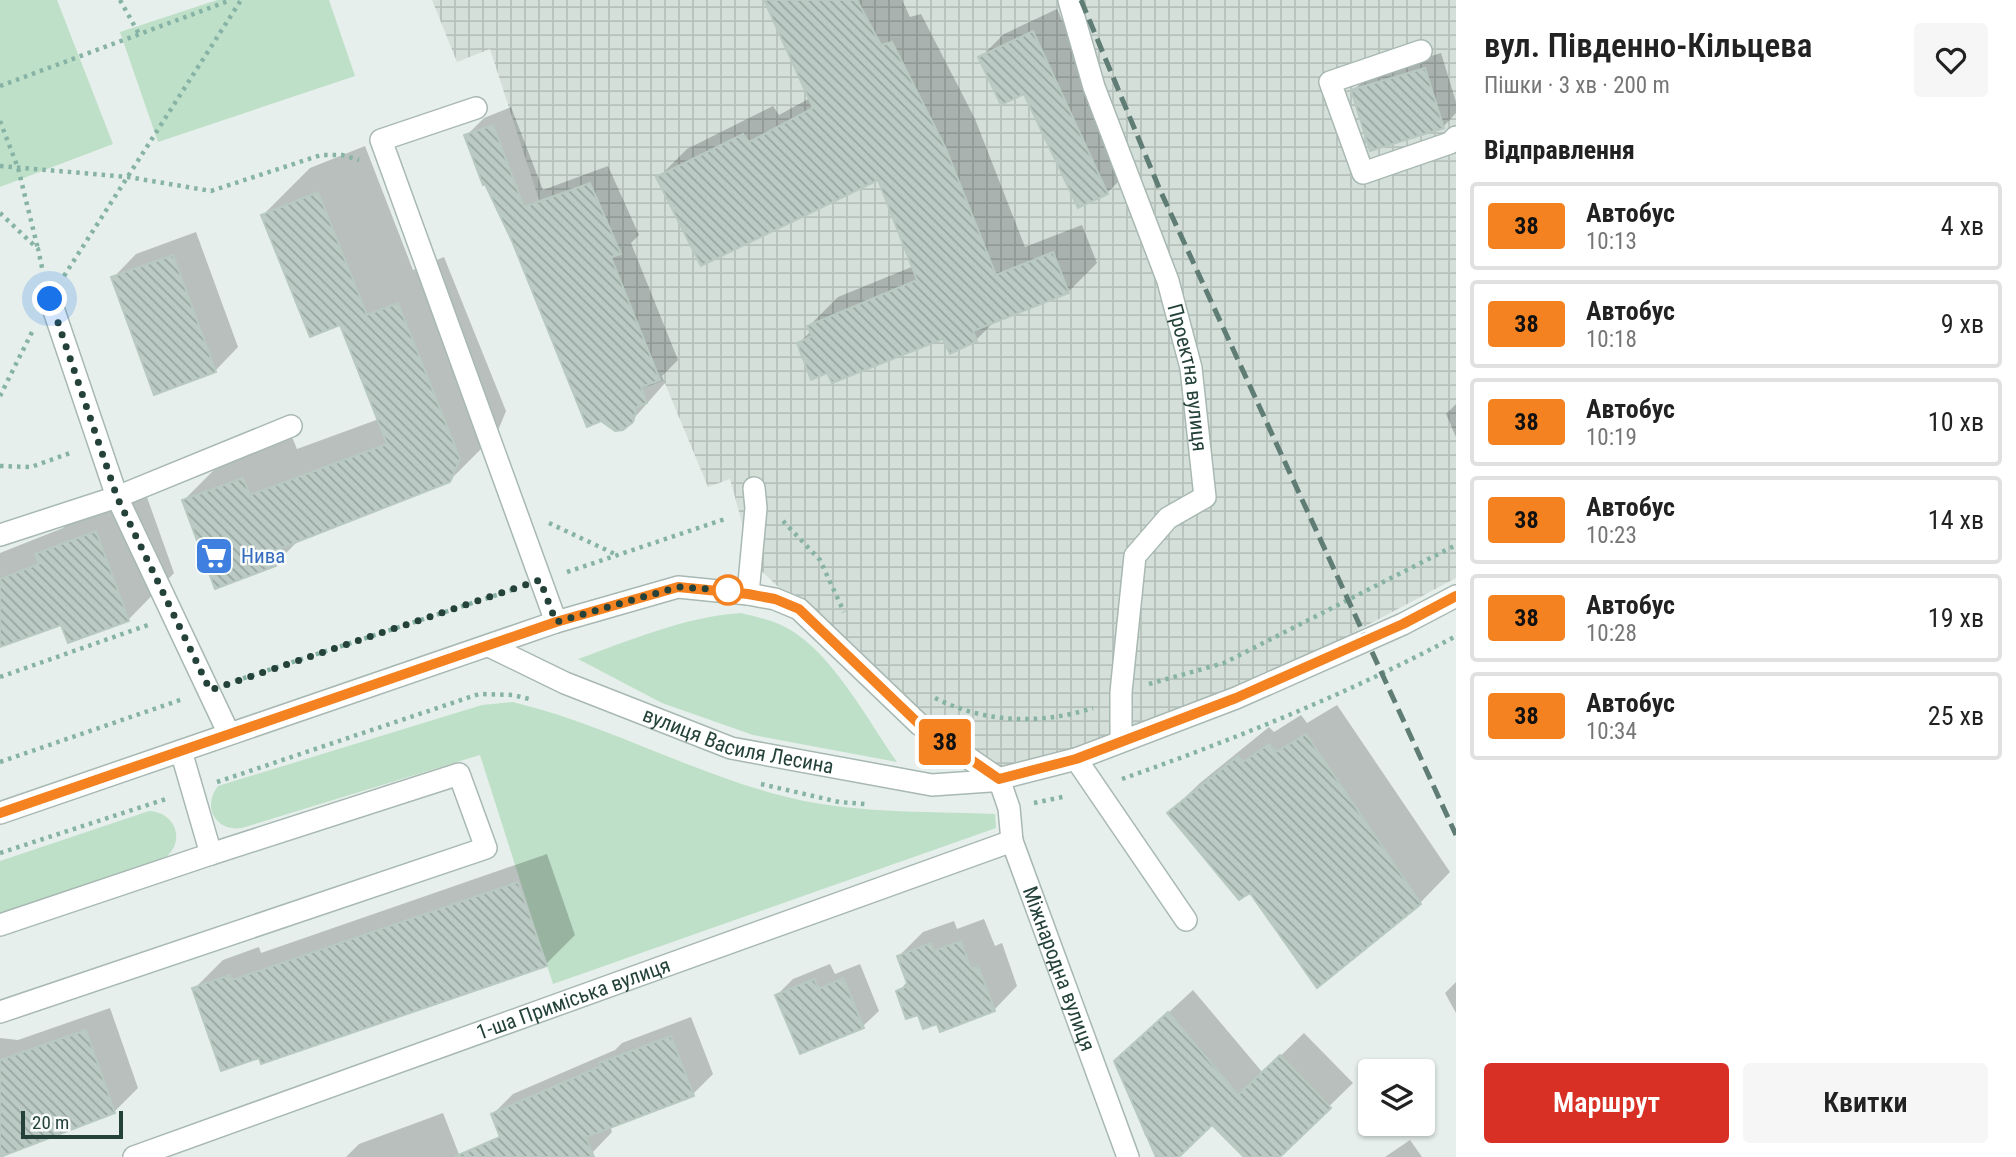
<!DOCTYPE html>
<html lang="uk">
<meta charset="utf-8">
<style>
body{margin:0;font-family:"Roboto Condensed",sans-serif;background:#f6f6f6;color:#222;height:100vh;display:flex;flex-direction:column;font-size:26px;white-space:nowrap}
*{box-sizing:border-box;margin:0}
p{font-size:23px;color:#767676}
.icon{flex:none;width:38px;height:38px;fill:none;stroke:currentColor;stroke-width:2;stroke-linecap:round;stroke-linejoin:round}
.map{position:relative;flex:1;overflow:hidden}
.details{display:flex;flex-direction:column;background:#fff;width:560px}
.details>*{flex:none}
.badge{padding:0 14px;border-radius:5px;font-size:24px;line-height:46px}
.tools{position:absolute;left:1358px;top:1059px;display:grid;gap:14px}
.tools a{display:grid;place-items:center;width:77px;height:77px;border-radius:7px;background:#fff;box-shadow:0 2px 5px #0004;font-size:35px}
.scale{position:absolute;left:21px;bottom:18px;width:102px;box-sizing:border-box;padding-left:7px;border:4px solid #24423a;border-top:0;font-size:19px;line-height:24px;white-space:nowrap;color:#24423a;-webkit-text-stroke:5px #f7fbf9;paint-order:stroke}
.you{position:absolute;width:35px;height:35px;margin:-18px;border:5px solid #fff;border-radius:50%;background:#1a73e8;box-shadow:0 0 0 10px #1a73e833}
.map>.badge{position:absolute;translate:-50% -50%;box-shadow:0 0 0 4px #fff}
h2{padding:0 28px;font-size:26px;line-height:63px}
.round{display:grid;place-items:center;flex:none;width:74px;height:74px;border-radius:7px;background:#f6f6f6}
.headline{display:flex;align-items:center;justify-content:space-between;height:119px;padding:0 28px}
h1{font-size:33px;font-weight:600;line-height:52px}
.primary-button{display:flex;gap:14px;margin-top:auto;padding:14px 28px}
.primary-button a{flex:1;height:80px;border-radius:7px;background:#d93025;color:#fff;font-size:28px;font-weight:600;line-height:80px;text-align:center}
.primary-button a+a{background:#f6f6f6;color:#222}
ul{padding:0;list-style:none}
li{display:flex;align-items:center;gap:21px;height:88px;margin:0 14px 10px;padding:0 14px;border:4px solid #e0e0e0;border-radius:7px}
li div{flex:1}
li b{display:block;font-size:26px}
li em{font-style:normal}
li .badge{min-width:77px;font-weight:700;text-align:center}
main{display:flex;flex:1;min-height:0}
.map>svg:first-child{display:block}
</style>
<main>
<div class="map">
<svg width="1456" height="1157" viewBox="0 0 1456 1157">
<defs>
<pattern id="industrial-grid" width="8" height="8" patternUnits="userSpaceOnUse" patternTransform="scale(1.75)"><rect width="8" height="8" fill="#d4dfda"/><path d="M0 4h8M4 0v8" fill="none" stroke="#b6c1bc"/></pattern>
<pattern id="building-back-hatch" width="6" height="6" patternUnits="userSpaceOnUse" patternTransform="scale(1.75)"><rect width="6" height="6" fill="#bbcac4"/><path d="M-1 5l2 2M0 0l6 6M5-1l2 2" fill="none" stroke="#98a6a0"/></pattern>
</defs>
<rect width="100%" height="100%" fill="#e6efeb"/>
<path fill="url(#industrial-grid)" d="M432,0H1456V578L1236,695L1000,776L920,722L753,563L730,479L708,487L664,381L642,388L563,192L539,200L490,49L457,62Z"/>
<path fill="#bfe0c8" d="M0,0H57L113,144L0,187Z
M217,0H329L355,76L158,142L120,32Z
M741,613C756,617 773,620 787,628C832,652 868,721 897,762L753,735L662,703L578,659C631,640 684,617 741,613Z
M513,702C604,724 688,771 779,795C848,814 924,811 995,814L996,828L553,984L480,755L242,828C215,832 202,806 218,786L482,705Z
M149,811C175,812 186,840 166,857L0,915V861Z"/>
<path fill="#0003" d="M766,0H902L910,17L921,14L975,119L1025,247L1082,225L1097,263L1068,292L997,319L976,340L944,337L828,371L799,343L811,331L809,326L838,297L914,266L879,177L658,178L687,149L773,106L779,115L810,98Z
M1057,9L1131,169L1107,193L1079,206L1025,92L981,57L1004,34Z
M1441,53L1456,102V113L1443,127L1353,91L1369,75Z
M511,107L543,190L608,166L639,235L631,243L678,360L662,376L665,383L628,425L514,240L466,136L484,118Z
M365,146L413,270L444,257L506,411L497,433L449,481L301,538L275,564L184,500L230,454L290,432L297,449L379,419L341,323L263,215L310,168Z
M196,232L238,347L215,371L113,278L136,254Z
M1456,404V437L1446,414Z
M143,486L174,573L128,620L62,623L0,645V553L63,528L83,508Z
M1337,705L1450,872L1420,903L1251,891L1169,813L1200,783L1269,727L1274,732L1301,715L1307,723Z
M547,854L575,935L546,964L262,1062L260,1056L194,989L223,960L259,947L261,953Z
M984,919L995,946L1002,943L1017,986L994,1010L938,1022L919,1012L898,992L908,981L899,956L923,932L954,921L957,929Z
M830,964L835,974L860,964L879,1011L863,1026L777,995L793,979Z
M1456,982V1013L1445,993Z
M1193,990L1263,1073L1304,1033L1353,1083L1277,1157H1246L1212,1122L1177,1157H1158L1145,1135L1116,1061Z
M110,1008L138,1088L114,1112L0,1146V1038L18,1040Z
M691,1017L713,1074L693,1094L610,1126L612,1132L592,1153L581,1157H510L493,1114L513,1094L615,1050L622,1043Z
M443,1113L460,1157H346L359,1144Z
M1410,1140L1422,1157H1385Z"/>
<path fill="url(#building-back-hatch)" stroke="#b8c9c2" stroke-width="2" d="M764,0H857L881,45L892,42L946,149L996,275L1053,252L1069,293L973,331L977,341L950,354L943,339L832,383L827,373L811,380L797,343L812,336L807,326L917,280L878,180L701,266L656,177L743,134L749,142L813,108Z
M1033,31L1108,194L1078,208L1024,94L1001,105L978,57Z
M1425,68L1444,128L1370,151L1351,90Z
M493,125L524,207L590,183L621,254L611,257L660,380L641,387L647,403L637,407L633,422L623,430L615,431L601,421L587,427L512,241L485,184L483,185L464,135Z
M318,192L367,315L398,303L460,459L450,482L271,552L276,566L215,589L182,500L243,478L250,495L387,444L340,325L310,337L261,215Z
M173,255L216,372L154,395L111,277Z
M96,531L129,621L68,643L61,625L0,647V579L39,564L35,554Z
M1306,734L1421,904L1317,988L1250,893L1239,900L1167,813L1238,756L1243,762L1269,744L1276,752Z
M518,882L547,966L261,1064L259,1058L221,1071L192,988L230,975L232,980Z
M961,941L971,969L978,966L995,1011L940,1032L937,1024L923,1029L918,1015L906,1019L896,991L908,986L897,956L931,943L934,951Z
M843,978L864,1028L800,1054L775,995L814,979L819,989Z
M1168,1012L1238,1095L1280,1055L1331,1108L1280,1157H1244L1212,1125L1179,1157H1156L1114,1061Z
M86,1030L115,1113L0,1157V1060Z
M671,1036L694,1096L586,1137L594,1157H454L500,1137L491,1114L601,1066L599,1063Z"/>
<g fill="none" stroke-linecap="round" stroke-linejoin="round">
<defs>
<g id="minor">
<path id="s1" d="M1069,0L1094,87L1168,281L1191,368L1205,497L1168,518L1135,556L1121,692V740"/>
<path d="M1421,51L1330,82L1363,173L1450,143L1456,137"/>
<path d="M476,108L381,140L556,622"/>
<path d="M50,299L117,497L229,734"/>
<path d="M0,535L117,497L291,426"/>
<path d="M748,594L756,508L754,488"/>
<path id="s2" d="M489,646L565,683L731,748L932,785L990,781L1076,759L1236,698L1403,624L1456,596"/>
<path d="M1076,759L1186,920"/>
<path id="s3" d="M999,779L1009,808L1012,841L1128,1157"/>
<path d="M0,813L556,622L678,587L748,594L775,599L799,609L919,724L999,779"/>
<path d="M0,925L211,854"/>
<path d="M0,1012L486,848L459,774L211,854L181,751"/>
<path id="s4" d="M134,1157L1012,841"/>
</g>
</defs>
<use href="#minor" stroke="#a8b8b2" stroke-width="24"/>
<path stroke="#86b3a5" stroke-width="4.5" stroke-dasharray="3.5 5" stroke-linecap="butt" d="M120,0L139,34
M0,86L231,0
M0,121L18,168L38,249
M0,166L128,177L211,191L321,155H342L359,160
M0,213L38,249L43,272
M64,276L241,0
M0,396L32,332
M0,466L31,467L73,452
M783,521L820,560L844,612
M549,523L617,555
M567,572L728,518
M0,677L148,625
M235,681L515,589
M1149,684L1224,663L1456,545
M935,698C985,723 1040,725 1093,708
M0,762L183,699
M1122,779C1235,739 1350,693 1456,636
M217,782L479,694L513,695L529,699
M761,784L839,802L865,804
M1034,803L1067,796
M0,853L169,798"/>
<use href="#minor" stroke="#fff" stroke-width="21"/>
<path stroke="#5f7d75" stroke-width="5" stroke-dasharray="14 7" stroke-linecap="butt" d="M1081,0L1160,190L1456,835"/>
</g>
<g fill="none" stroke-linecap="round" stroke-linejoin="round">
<defs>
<path id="line" d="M0,813L556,622L678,587L748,594L775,599L799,609L919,724L999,779L1076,759L1236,698L1403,624L1456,596"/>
</defs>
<use href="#line" stroke="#fff" stroke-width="16"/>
<use href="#line" stroke="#f58220" stroke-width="10"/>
<path stroke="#24423a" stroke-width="7" stroke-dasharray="0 12.6" d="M50,299L117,497L210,690L540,580L556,622L678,587L728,590"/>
</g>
<defs>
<symbol id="supermarket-square" viewBox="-11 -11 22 22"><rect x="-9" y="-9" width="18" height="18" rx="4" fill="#3f7fe0" stroke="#f7fbf9"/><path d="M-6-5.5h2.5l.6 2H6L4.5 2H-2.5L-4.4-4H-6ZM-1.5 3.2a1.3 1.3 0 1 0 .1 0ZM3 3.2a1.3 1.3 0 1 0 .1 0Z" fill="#fff"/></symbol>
</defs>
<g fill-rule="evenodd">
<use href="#supermarket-square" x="192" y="534" width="44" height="44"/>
</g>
<circle fill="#fff" stroke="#f58220" stroke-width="3.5" cx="728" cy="590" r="14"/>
<g text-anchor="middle" stroke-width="5" stroke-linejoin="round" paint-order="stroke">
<g font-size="21" fill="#24423a" stroke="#f7fbf9">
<text dy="7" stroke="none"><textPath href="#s1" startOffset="397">Проектна вулиця</textPath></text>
<text dy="7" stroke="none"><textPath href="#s2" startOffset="268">вулиця Василя Лесина</textPath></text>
<text dy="7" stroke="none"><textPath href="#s3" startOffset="200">Міжнародна вулиця</textPath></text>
<text dy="7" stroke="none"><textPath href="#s4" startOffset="467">1-ша Приміська вулиця</textPath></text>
</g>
<g font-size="21" fill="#366cbe" stroke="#f7fbf9" text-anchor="start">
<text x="241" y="563">Нива</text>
</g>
</g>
</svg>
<div class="tools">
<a><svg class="icon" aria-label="layers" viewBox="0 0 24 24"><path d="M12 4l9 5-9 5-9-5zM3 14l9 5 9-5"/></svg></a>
</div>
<div class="scale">20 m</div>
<div class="you" style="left:50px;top:299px"></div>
<b class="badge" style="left:945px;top:742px;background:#f58220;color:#111">38</b>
</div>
<section class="details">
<div class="headline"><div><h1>вул. Південно-Кільцева</h1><p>Пішки · 3 хв · 200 m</p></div><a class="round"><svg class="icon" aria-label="heart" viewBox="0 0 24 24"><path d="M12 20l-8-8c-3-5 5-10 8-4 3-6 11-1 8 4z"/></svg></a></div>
<h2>Відправлення</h2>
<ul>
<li><span class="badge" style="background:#f58220;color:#111">38</span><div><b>Автобус</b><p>10:13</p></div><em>4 хв</em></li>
<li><span class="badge" style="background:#f58220;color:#111">38</span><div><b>Автобус</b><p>10:18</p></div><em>9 хв</em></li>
<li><span class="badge" style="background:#f58220;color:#111">38</span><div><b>Автобус</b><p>10:19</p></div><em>10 хв</em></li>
<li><span class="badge" style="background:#f58220;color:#111">38</span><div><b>Автобус</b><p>10:23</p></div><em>14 хв</em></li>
<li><span class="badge" style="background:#f58220;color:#111">38</span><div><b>Автобус</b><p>10:28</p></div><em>19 хв</em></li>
<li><span class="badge" style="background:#f58220;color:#111">38</span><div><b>Автобус</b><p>10:34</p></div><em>25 хв</em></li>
</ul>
<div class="primary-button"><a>Маршрут</a><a>Квитки</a></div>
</section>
</main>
